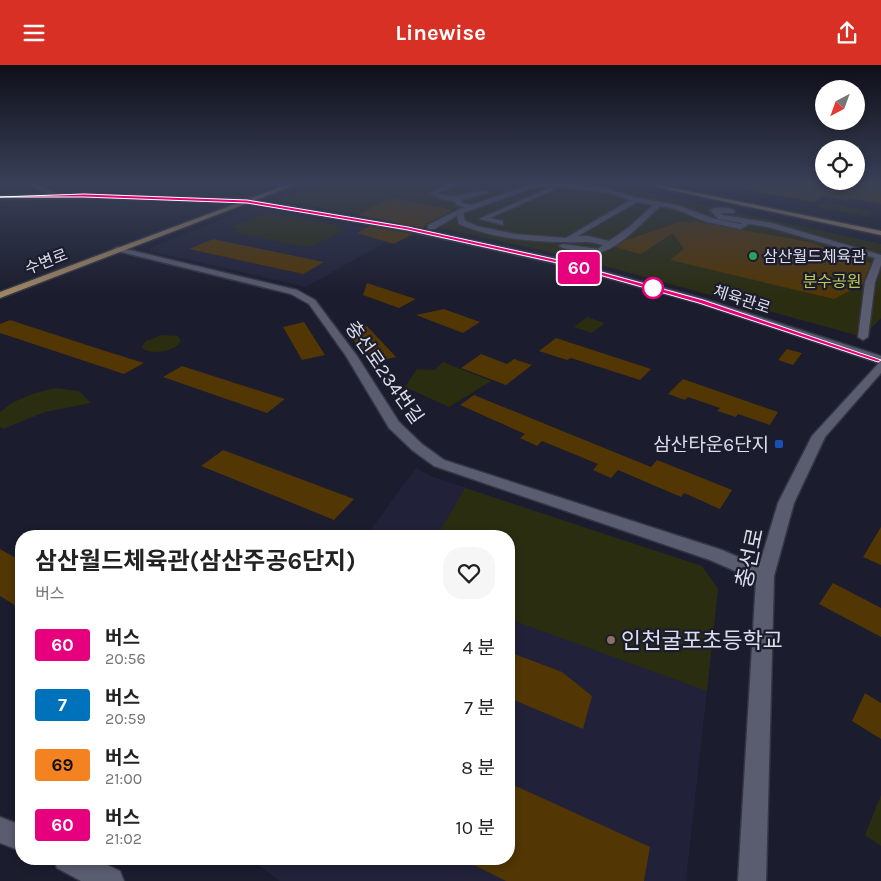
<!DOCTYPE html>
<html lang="ko">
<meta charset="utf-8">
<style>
body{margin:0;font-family:Karla,"Noto Sans KR",sans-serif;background:#f6f6f6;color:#222;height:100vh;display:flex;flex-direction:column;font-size:19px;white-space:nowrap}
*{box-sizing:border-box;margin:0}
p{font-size:16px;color:#767676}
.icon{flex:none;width:28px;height:28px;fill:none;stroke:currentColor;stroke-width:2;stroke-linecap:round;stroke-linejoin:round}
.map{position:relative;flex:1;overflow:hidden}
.sheet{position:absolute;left:15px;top:465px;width:500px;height:335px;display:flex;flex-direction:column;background:#fff;border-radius:20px;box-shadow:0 2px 8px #0003}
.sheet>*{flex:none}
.badge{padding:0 10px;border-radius:4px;font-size:18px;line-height:32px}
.needle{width:32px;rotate:221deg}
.controls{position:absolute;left:815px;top:15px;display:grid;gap:10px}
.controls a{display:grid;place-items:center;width:50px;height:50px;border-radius:50%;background:#fff;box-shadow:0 2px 8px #0003;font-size:25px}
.map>.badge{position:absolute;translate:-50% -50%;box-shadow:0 0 0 2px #fff}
.round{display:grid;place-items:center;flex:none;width:52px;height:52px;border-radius:20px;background:#f6f6f6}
.head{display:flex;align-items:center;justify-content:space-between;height:85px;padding:0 20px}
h1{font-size:24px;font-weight:700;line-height:38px}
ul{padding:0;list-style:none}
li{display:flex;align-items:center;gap:15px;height:60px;padding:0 20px}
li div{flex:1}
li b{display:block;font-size:19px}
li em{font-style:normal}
li .badge{min-width:55px;font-weight:700;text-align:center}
header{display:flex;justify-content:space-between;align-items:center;height:65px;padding:0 20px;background:#d93025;color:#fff;font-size:22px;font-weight:700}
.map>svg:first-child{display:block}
</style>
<header><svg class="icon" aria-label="menu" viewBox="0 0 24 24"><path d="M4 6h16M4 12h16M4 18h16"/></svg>Linewise<svg class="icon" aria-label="share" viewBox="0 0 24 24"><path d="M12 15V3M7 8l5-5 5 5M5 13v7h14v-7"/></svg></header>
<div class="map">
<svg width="881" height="816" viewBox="0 0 881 816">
<rect width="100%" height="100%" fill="#1b1c2d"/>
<path fill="#212239" d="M261,143L400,169L306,222L150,186V183L249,144Z
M416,403L433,412L702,501L718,524L686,816H280L250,794H509V471H366Z"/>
<path fill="#2a2d10" d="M320,117H600L881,179V253L863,272L572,192L450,165L282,136L281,133Z
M825,137L875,147L868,152L817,142Z
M265,148L342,161L338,163L344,165L312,181L306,182L233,167L238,164L231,162Z
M587,252L605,258L592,268L574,262Z
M162,270L178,271L181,276C174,287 154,290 143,284L142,281L146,276Z
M443,297L491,316L449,342L405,322L417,304L435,305Z
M55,323L79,326L91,338L45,347L3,364L0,361V347C16,333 34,328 55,323Z
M465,423L702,501L718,524L707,626L509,554V471H437Z
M881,730V781L865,770Z"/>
<path fill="#523604" d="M745,117H881V139L850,133L847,136L823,131L813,137L744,124Z
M391,133L454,145L427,158L423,163L358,150Z
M682,156L690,158L694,156L809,177L871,198L863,219L834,234L670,195L684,184L673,168L641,189L615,182L624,176Z
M370,161L408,168L413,169L394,179L357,168Z
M213,174L324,197L303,209L189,184Z
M367,218L416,234L399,243L363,230Z
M444,244L480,257L463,268L416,250Z
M10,255L96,283L144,298L124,309L0,268V259Z
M304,257L325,290L302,295L283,262Z
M367,261L396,292L372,298L346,266Z
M556,273L651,304L640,315L571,293L567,295L539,286Z
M787,284L802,288L793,300L778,295Z
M481,289L507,299L514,294L532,300L506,320L461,303Z
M182,301L285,334L267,348L163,312Z
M683,314L778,347L770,360L738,349L736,352L717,346L720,343L688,332L685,335L668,329Z
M474,330L651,402L657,395L732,425L720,444L684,428L681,432L618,405L611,413L593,405L598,399L542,376L537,381L520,373L525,369L460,340Z
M223,385L354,434L334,455L201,401Z
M881,462V500L863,492Z
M0,484L21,496V544L0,531Z
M833,518L881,543V572L819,539Z
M509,587L562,607L592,631L583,664L509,633Z
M865,628L881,638V674L852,656Z
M509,718L650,782L644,816H506L462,794H509Z"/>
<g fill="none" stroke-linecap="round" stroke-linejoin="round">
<defs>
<path id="minor" d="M28,117H34L56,129L247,134L408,162L554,193L704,234L881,291V308L825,372L794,438L774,511L766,816H738L756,515L710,495L434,401L412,385L389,363L346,291L309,239L291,229L113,185L117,182L297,225L315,235L357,291L399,357L422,379L444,395L722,485L759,501L778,438L812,371L879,298L698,238L553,198L408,166L247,138L98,133L0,134V130L48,129L36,124Z
M453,117H462L438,128C456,136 470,125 488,126V128L461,135L462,138L471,140L532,119L569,118L609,124L634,132L677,140L712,153L740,159L742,158L718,154L710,145C716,141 729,142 735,146L734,148H721L723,150L772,158L881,190V200L875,217L868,272L863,275L858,272L865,217L875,193L768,162L749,159L741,164L707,157L675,144L660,141C643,157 620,183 598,188C591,190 571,185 563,183L559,181L563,179L598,184L603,180C587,175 581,178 565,177C531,177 491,173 459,159L457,151L434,164H428V160L464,142L457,140L454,136L444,135L431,129L433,126L442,123V120ZM550,121L608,128L630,135L566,173L515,169L477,161L465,156L463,148L533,123ZM637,137L653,140L628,163L609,176L588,171H578Z
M551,122L554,124L553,125L490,153L503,156V160L479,154Z
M0,752L21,760V786L0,778Z
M53,794H94L120,806L124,816H81L57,803Z"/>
<path id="major" d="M294,117H302L0,233V227Z
M633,117H644L881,166V170Z"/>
</defs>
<use href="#minor" stroke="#353644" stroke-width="3"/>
<use href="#major" stroke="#353644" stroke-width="3"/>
<use href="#minor" fill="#5a5c70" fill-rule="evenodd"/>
<use href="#major" fill="#a08663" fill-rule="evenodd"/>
</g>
<linearGradient id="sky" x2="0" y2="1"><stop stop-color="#0f0f19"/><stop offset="0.51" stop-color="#394057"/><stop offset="1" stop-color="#394057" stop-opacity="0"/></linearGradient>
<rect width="881" height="231" fill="url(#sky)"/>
<path fill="#e6007e" stroke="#fff" d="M84,129L247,135L408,162L554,194L703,235L881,295L878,297L699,238L553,197L408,165L247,138L84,132H0Z"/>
<circle fill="#2e9e5b" stroke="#1b1c2d" stroke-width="2" cx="753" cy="191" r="5"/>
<circle fill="#fff" stroke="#e6007e" stroke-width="2.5" cx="653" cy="223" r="10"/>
<rect fill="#1a4fb4" stroke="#1b1c2d" stroke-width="2" x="774" y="374" width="10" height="10" rx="2.5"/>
<circle fill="#8d6e63" stroke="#1b1c2d" stroke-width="2" cx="611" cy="575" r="5"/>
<g text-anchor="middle" stroke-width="4.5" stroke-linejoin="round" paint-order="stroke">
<g font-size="16" fill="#dcdee9" stroke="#1b1c2d" text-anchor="start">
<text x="763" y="197">삼산월드체육관</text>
</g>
<g font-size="16" fill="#dcdee9" stroke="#1b1c2d">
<text transform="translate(46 196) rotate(-21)" y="6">수변로</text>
<text transform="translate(742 234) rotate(18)" y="6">체육관로</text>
</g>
<g font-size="16" fill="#becb4b" stroke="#1b1c2d">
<text x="832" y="222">분수공원</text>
</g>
<g font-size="19" fill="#dcdee9" stroke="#1b1c2d">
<text transform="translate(385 307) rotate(55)" y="7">충선로234번길</text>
</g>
<g font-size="19" fill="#dcdee9" stroke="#1b1c2d" text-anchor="end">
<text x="769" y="386">삼산타운6단지</text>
</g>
<g font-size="22" fill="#dcdee9" stroke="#1b1c2d">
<text transform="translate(749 493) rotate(-78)" y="8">충선로</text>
</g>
<g font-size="22" fill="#dcdee9" stroke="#1b1c2d" text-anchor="start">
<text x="621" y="583">인천굴포초등학교</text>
</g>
</g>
</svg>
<div class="controls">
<a><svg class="needle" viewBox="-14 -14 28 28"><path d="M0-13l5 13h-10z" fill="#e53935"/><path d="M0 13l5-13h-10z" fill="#767676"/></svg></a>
<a><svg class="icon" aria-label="locate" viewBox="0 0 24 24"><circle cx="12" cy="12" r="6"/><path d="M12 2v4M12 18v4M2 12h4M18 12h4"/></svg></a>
</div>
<b class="badge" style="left:579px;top:203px;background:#e6007e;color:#fff">60</b>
<section class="sheet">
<div class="head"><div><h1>삼산월드체육관(삼산주공6단지)</h1><p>버스</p></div><a class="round"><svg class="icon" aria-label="heart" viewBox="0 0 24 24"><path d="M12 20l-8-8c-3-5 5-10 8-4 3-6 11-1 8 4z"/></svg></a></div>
<ul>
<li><span class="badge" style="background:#e6007e;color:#fff">60</span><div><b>버스</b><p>20:56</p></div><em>4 분</em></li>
<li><span class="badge" style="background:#0072bc;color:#fff">7</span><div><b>버스</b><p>20:59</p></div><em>7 분</em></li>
<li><span class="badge" style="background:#f58220;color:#111">69</span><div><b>버스</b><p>21:00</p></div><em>8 분</em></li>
<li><span class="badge" style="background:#e6007e;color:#fff">60</span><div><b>버스</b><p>21:02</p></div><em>10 분</em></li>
</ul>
</section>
</div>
